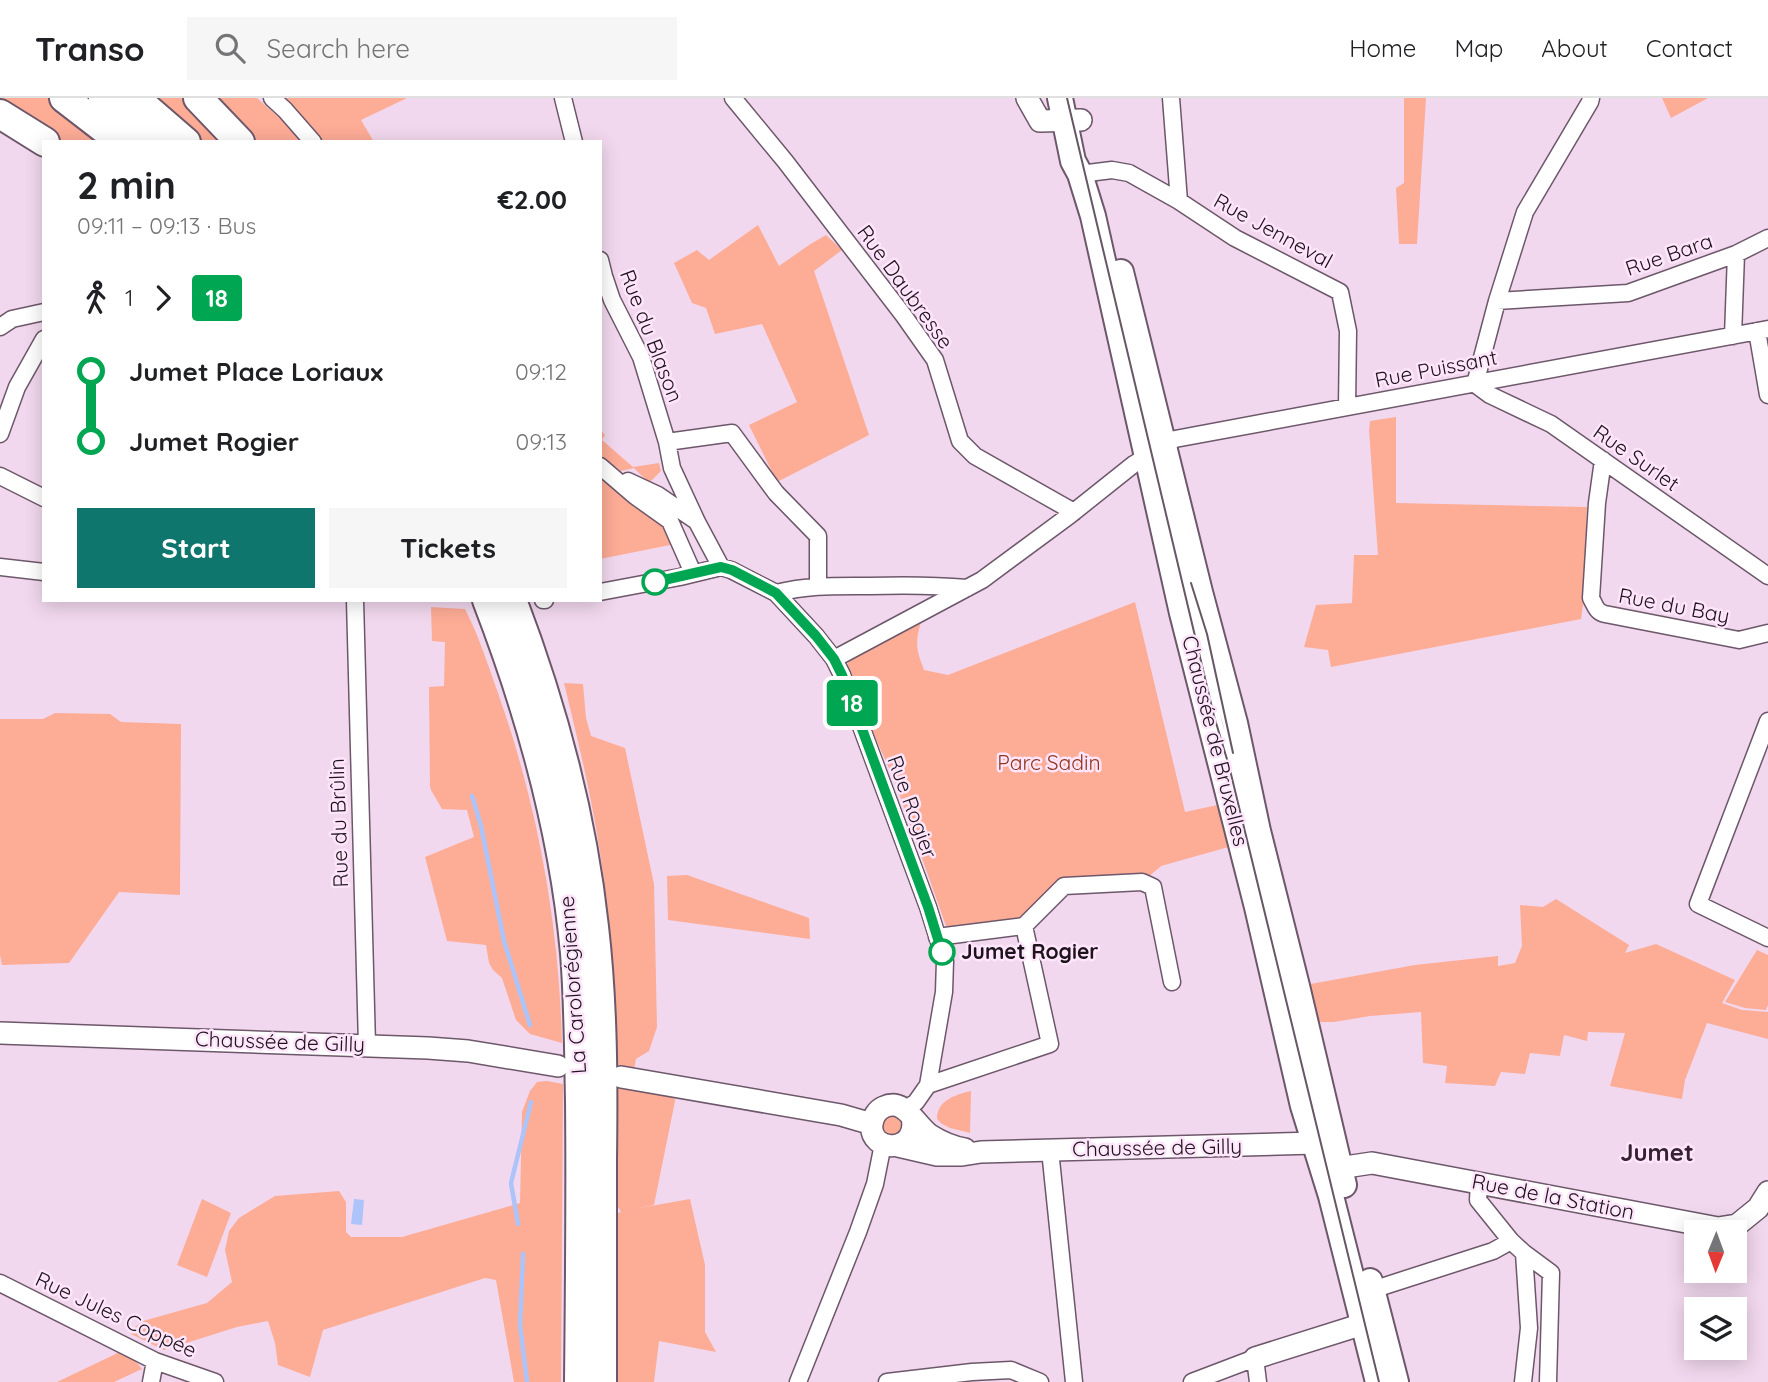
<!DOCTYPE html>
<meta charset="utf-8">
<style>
body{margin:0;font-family:Quicksand,sans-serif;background:#f6f6f6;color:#202124;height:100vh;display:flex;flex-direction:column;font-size:26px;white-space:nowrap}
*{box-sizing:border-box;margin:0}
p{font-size:23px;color:#757577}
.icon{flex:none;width:38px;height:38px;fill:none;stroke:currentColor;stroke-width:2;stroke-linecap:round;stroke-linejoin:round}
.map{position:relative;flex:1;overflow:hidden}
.side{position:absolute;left:42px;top:42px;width:560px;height:462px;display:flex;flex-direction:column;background:#fff;border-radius:0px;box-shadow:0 4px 18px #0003}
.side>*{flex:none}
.badge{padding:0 14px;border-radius:5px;font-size:24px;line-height:46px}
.needle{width:46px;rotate:181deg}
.buttons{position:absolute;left:1684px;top:1122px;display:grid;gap:14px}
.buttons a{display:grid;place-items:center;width:63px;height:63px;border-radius:0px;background:#fff;box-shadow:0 4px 18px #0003;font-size:35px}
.map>.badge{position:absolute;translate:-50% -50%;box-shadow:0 0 0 4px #fff}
.legs{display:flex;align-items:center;gap:10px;height:77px;padding:0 35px;font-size:23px}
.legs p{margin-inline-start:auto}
.summary{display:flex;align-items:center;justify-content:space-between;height:119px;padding:0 35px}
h1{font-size:38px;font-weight:700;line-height:52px}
.button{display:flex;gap:14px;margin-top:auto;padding:14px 35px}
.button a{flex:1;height:80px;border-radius:0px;background:#0f766e;color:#fff;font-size:28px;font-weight:700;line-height:80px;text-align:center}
.button a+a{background:#f6f6f6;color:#202124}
ul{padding:0 35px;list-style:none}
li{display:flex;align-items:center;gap:24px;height:70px;font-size:26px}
li i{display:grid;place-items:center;width:10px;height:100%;margin:0 9px;background:currentColor}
li i::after{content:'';width:18px;height:18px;margin:-9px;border:5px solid;border-radius:50%;background:#fff}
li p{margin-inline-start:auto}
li:first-child i{background:linear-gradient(#0000 50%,currentColor 0)}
li:last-child i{background:linear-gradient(currentColor 50%,#0000 0)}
header{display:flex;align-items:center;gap:42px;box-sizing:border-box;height:98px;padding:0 35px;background:#fff;border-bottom:2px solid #e0e0e0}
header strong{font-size:33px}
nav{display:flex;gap:38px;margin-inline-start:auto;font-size:24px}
.search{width:490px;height:63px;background:#f6f6f6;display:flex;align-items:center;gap:18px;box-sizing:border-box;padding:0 24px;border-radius:0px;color:#757577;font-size:26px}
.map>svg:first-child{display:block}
</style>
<header>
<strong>Transo</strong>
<div class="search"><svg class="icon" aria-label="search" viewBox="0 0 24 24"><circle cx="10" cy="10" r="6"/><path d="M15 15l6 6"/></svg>Search here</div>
<nav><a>Home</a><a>Map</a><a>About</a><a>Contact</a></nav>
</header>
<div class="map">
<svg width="1768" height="1284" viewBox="0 0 1768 1284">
<rect width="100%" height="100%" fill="#f2d8ee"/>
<path fill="#fdac96" d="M0,0H48L105,44H52L0,11Z
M152,0H182L222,33L230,44H201Z
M214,0H257L294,33L304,44H256Z
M267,0H407L361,22L374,44H313Z
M1404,0H1426L1417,146H1399L1396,90L1404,85Z
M1662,0H1708L1671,20Z
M758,127L779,168L809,147L826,137L842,152L814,173L869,337L777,384L749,327L797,304L762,226L715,236L706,210L692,205L674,165L697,152L709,162Z
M1396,319V405L1587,409L1583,507L1581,521L1331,569L1328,552L1304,549L1316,507L1352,505L1354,457H1378L1369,332L1370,323Z
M600,331L605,337L602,342L633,369L659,365L661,373L649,385L634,370L621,373L600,357Z
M600,368L671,434L675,446L600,461Z
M1135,504L1185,714L1222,706L1232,748L1161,768L1147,780L1059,783L1023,821L953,830L946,828L894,681L844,571L850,562L921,524C915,545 916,551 924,572L948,577Z
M431,509L465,511C479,538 488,567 498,595C538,708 559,826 562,945L530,936L516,922L502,880L493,872L489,865L486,847L447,843L425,759L474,739L467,712L442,711L431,692L430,688L429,589L444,588L445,544L432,543Z
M564,585L583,586L586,620L591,638L625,650L654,786L657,929L649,953L636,961L632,981L617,975C614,911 611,847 604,784C596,716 580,651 564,585Z
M55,615L110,616L121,624L181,626L180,797L119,794L69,865L2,867L0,857V621H43Z
M687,777L809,820L810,841L668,822L667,778Z
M1556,801L1629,847L1625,855L1656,846L1735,882L1722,905L1742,912L1768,914V941L1707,925L1685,982L1682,1001L1610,988L1625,935L1588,934L1587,943L1564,937L1560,958L1530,955L1525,976L1501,974L1495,988L1445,985L1447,968L1423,965L1421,914L1370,918L1334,924H1312L1305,887L1415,867L1498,858V868L1515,865L1522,848L1520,807L1543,809Z
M1757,852L1768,857V907L1766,912L1745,910L1725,904Z
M547,983L563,986L561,1284H514L496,1182L485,1180L323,1232L310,1279L278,1267L275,1245L268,1223L237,1229L164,1252L131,1236L135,1229L143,1223L207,1205L232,1184L225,1152L229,1133L239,1120L275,1098L339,1093L346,1104V1134L351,1139H402L520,1105L522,1014L530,993L537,984Z
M616,990L673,993L675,1003L654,1107L634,1111L690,1101L705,1167V1234L716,1254L659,1243L654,1284H618L617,1115L621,1114L617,1107Z
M971,993L970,1035L950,1030L942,1026L937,1021C937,1003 954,997 971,993Z
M893,1015L904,1021L902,1035L890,1040L880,1028V1020Z
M202,1101L231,1115L207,1179L177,1167Z
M126,1251L142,1271L114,1284H57Z"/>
<path fill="#acc4fa" d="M354,1101L364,1102L362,1127L351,1126Z"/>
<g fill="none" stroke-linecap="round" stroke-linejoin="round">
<path stroke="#acc4fa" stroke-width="4.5" d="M472,698L481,728L504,843L530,927
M518,1126L511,1085L531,1004
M523,1156L520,1227L527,1284"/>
<defs>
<path id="street" d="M272,0L285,12L313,44
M563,0L574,44
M733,0L785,63L904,218L935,262L960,343L975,358L1074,414
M1171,0L1179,103
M1080,76L1112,72L1129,75L1179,103L1235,140L1340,194L1348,233L1347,309
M600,162L604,178L612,202L641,259L667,344L672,370L697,424L721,469
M1497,203L1628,195L1736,156L1768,140
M0,229L12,221L44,214
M1757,233L1768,297
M1733,238L1736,156
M1475,286L1490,297L1551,326L1768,478
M1475,286L1497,203L1525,114L1590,4L1591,0
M0,336L17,289L44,241
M667,344L732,335L776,395L818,438V487
M1603,362L1597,405L1591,500C1595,507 1596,514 1605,516L1739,542L1768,535
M600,368L635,398L670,423L693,475
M0,378L44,400
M628,383L658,397L696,423
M0,469L44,474
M600,494L680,479L721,469L731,472L776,495L816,538L834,561L842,577L928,809L945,863L944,894L928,987L916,1004L906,1011
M776,495C809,487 835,488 869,488C902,487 934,487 967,490
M355,502L367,947
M543,502H545
M834,561L982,482L1070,417L1134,366L1175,341L1768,231
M1768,623L1698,806L1768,840
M937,839L1024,828L1064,788L1142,784L1153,789L1172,884
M928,987L1050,946L1024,828
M1050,1052L1074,1284
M1479,1085L1478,1102L1511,1143L1524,1155L1529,1230L1523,1284
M1524,1155L1551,1175L1548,1284
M0,1185L155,1263L215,1284
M1372,1192L1493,1153L1511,1143
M151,1284L155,1263
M798,1284L858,1134L875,1086L883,1046
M887,1284L972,1274L1011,1272L1040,1284
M1192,1284L1255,1260L1258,1284"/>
<path id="secondary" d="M1027,0L1040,23L1081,22
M0,935L428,950L468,953L558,968
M621,979L841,1017L872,1026
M912,1019C920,1056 868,1056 872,1026C873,1019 877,1012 884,1009C905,999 916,1028 930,1037C941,1044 953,1049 965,1051
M898,1048L937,1057H962L981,1054L1315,1045
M1325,1072L1372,1065L1718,1130L1737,1127L1758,1110L1768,1094
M1255,1260L1379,1221"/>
<path id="primary" d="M1060,0L1073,63L1080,76L1093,118L1182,515L1257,809L1303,1008L1331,1098L1378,1284
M1121,174L1200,494L1235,625L1258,733L1297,888L1344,1087
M1370,1183L1396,1284"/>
<path id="highway" d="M64,0L121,44
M103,0L155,44
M135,0L186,44
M198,0L240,44
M0,16L45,44
M487,502C531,616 564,734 575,855C579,905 579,954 580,1003C581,1097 580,1191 579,1284
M512,502C552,607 582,717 594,829C603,907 603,984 602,1062C602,1136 602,1210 602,1284"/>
</defs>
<use href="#street" stroke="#6d576a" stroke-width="19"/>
<use href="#secondary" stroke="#6d576a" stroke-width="24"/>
<use href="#primary" stroke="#6d576a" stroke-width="28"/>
<use href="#highway" stroke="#6d576a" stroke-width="32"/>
<use href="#street" stroke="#fff" stroke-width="16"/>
<use href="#secondary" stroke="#fff" stroke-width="21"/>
<use href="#primary" stroke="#fff" stroke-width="24"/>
<use href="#highway" stroke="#fff" stroke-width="28"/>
<path stroke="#665764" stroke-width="2" d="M1067,0L1214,618L1229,668L1379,1284
M1191,485L1207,536L1233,655"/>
</g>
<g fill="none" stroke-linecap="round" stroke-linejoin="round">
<defs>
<path id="line-1" d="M655,484L721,469L732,472L776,495L816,538L834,561L842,577L928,809L942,854"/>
</defs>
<use href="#line-1" stroke="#fff" stroke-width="16"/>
<use href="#line-1" stroke="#00a651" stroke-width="10"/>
</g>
<g fill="#fff" stroke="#00a651" stroke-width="3.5">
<circle cx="655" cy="484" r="12"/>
<circle cx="942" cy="854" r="12"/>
</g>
<g text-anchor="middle" stroke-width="5" stroke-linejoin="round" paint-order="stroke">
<g font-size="21" fill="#1c131b" stroke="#ffe5fb">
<text transform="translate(1273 133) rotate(29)" y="7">Rue Jenneval</text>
<text transform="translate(1669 157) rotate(-19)" y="7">Rue Bara</text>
<text transform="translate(905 189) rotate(54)" y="7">Rue Daubresse</text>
<text transform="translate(651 238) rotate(69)" y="7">Rue du Blason</text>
<text transform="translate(1436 271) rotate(-11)" y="7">Rue Puissant</text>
<text transform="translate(1636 360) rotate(35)" y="7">Rue Surlet</text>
<text transform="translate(1674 508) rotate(11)" y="7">Rue du Bay</text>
<text transform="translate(1215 643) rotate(76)" y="7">Chaussée de Bruxelles</text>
<text transform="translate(912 709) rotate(70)" y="7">Rue Rogier</text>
<text transform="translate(339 725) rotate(-92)" y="7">Rue du Brûlin</text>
<text transform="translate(573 887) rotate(-94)" y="7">La Carolorégienne</text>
<text transform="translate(280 944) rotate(2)" y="7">Chaussée de Gilly</text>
<text transform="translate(1157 1050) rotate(-1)" y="7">Chaussée de Gilly</text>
<text transform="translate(1553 1099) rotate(11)" y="7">Rue de la Station</text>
<text transform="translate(116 1217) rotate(25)" y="7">Rue Jules Coppée</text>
</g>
<g font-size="21" fill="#913419" stroke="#ffe5fb">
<text x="1049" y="672">Parc Sadin</text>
</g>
<g font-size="21" font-weight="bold" fill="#1c131b" stroke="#ffe5fb" text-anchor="start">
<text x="961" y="861">Jumet Rogier</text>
</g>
<g font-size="24" font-weight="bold" fill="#352233" stroke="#ffe5fb">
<text x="1657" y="1063">Jumet</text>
</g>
</g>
</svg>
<div class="buttons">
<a><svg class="needle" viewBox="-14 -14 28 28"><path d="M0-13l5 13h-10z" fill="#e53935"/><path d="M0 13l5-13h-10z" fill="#757577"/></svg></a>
<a><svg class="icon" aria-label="layers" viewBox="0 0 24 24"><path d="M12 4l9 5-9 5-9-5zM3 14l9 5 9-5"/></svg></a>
</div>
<b class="badge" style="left:852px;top:605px;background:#00a651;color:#fff">18</b>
<section class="side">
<div class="summary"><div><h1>2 min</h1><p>09:11 – 09:13 · Bus</p></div><b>€2.00</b></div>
<div class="legs"><svg class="icon" aria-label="walk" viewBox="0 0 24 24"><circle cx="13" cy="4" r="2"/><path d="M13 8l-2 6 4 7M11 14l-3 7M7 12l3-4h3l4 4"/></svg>1<svg class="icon" aria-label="forward" viewBox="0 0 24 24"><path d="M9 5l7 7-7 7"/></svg><b class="badge" style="background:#00a651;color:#fff">18</b></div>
<ul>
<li><i style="color:#00a651"></i><b>Jumet Place Loriaux</b><p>09:12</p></li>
<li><i style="color:#00a651"></i><b>Jumet Rogier</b><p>09:13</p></li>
</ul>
<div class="button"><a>Start</a><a>Tickets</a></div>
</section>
</div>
